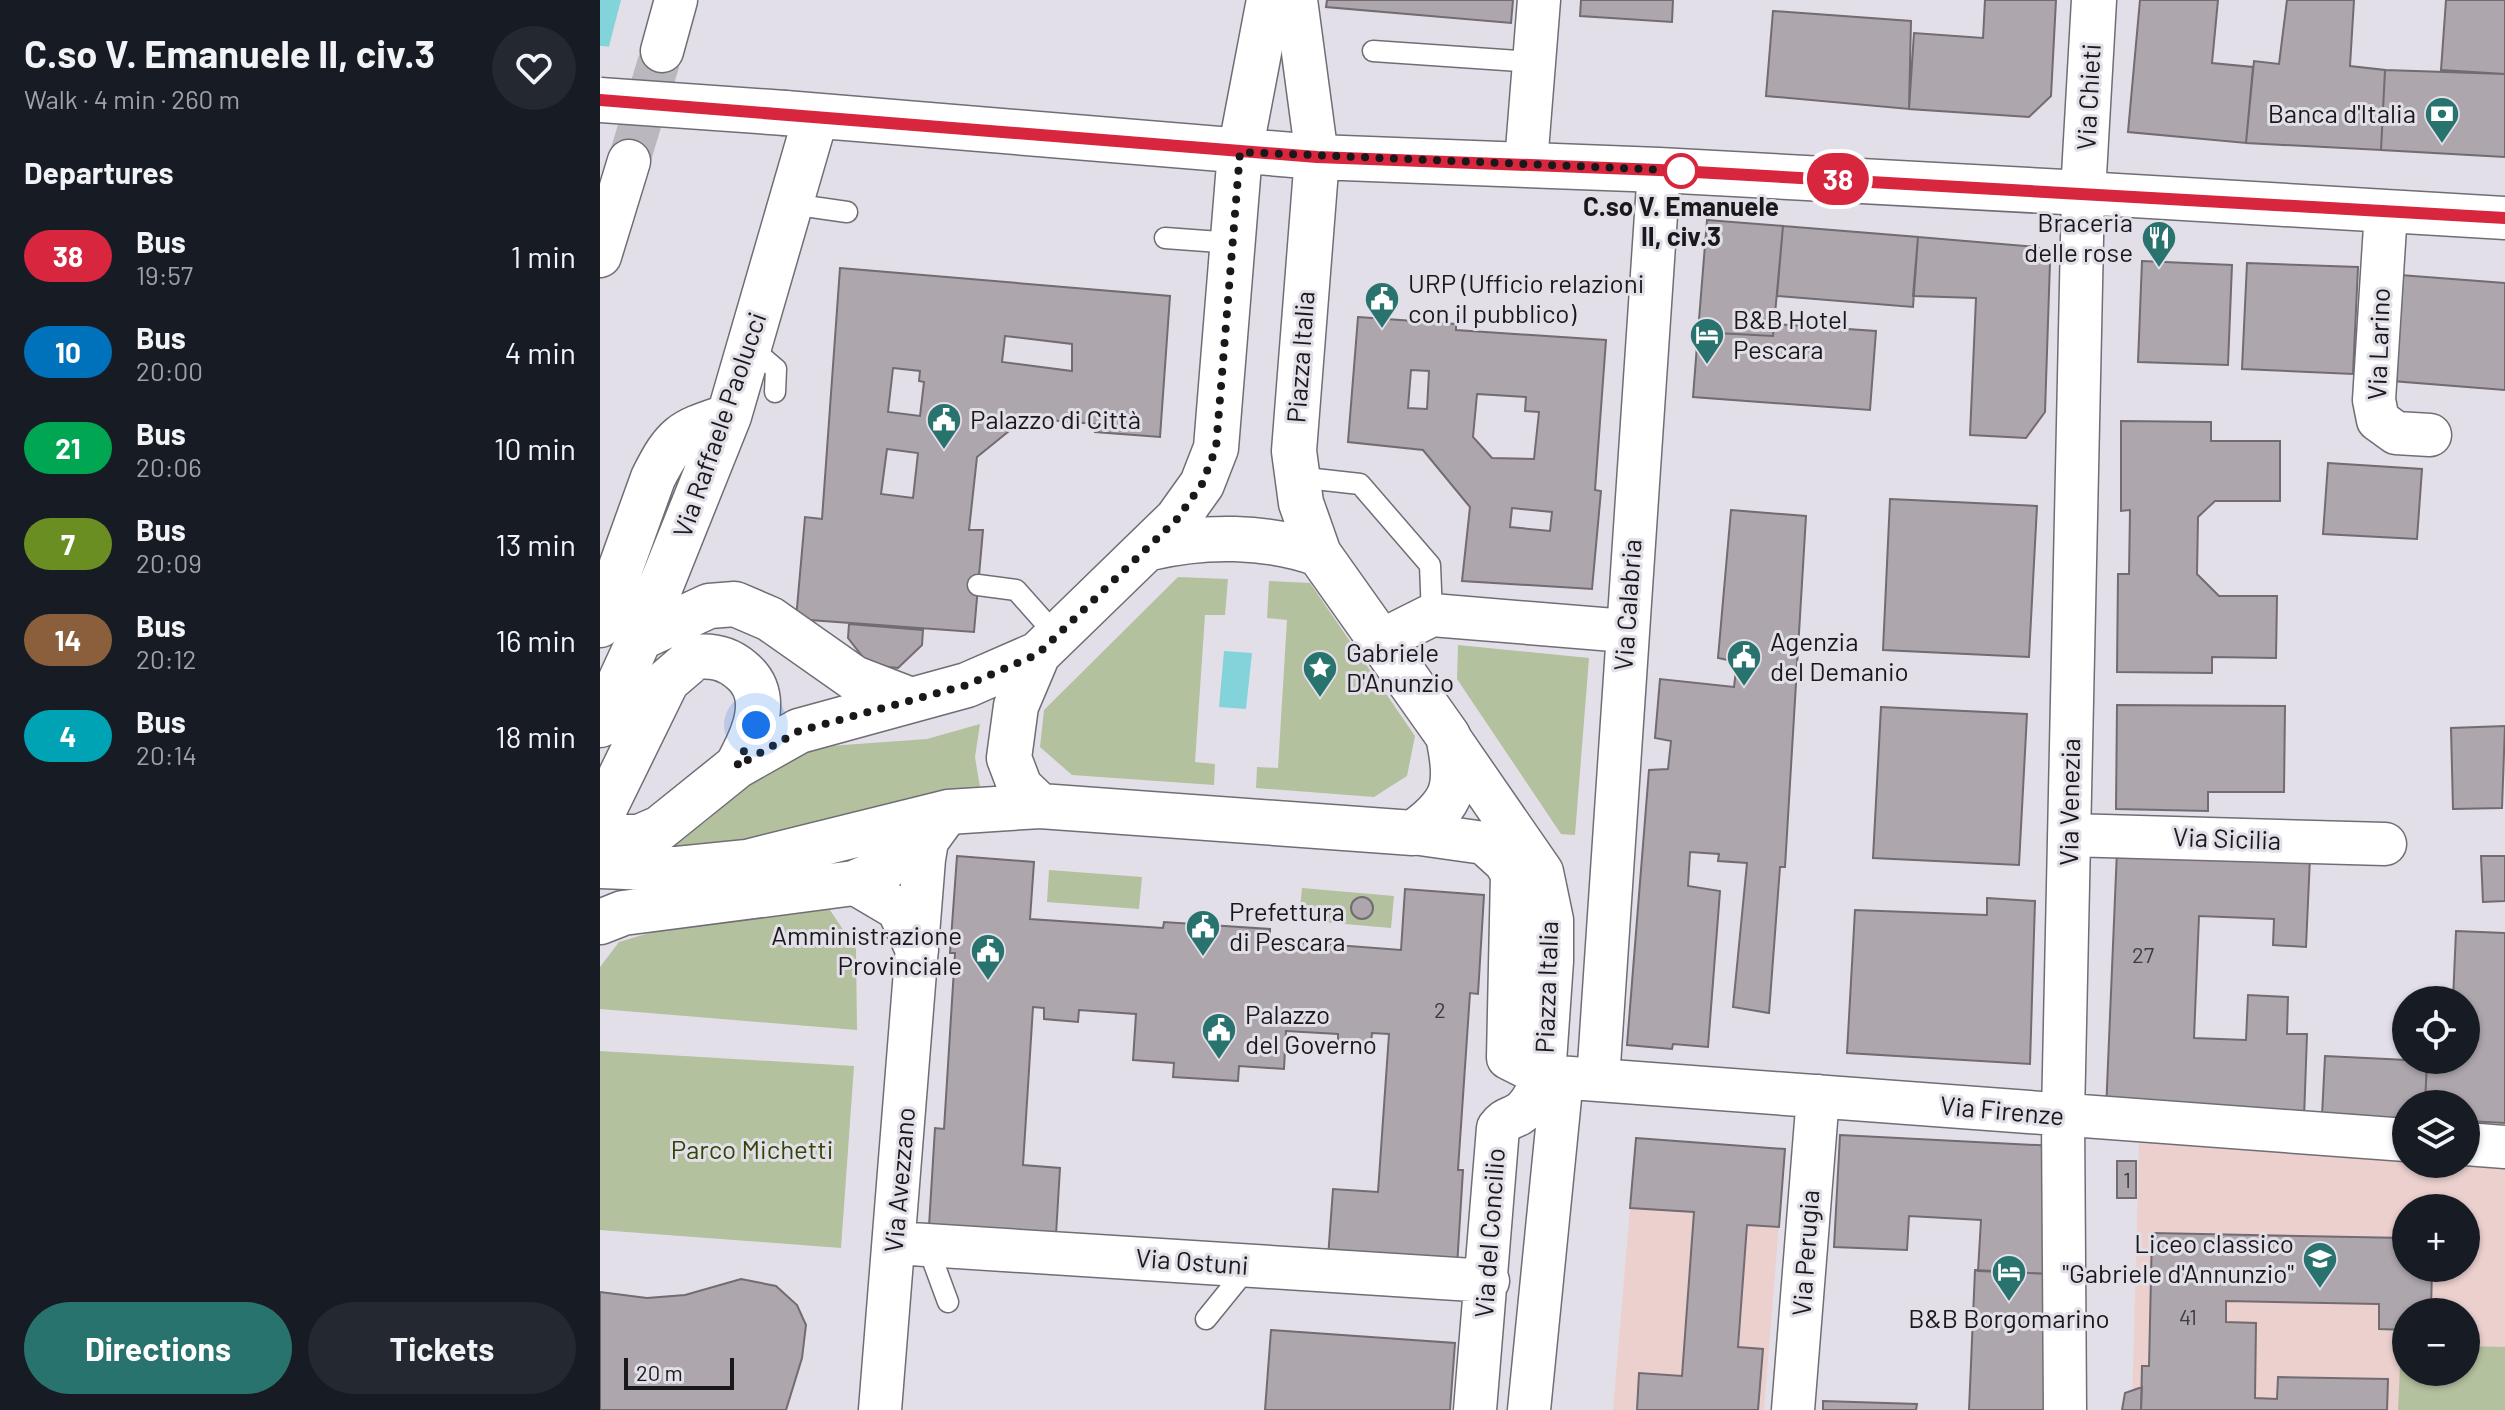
<!DOCTYPE html>
<meta charset="utf-8">
<style>
body{margin:0;font-family:Barlow,sans-serif;background:#242831;color:#f1f3f6;height:100vh;display:flex;flex-direction:column;font-size:30px;white-space:nowrap}
*{box-sizing:border-box;margin:0}
p{font-size:26px;color:#9ea1a6}
.icon{flex:none;width:44px;height:44px;fill:none;stroke:currentColor;stroke-width:2;stroke-linecap:round;stroke-linejoin:round}
.map{position:relative;flex:1;overflow:hidden}
.drawer{display:flex;flex-direction:column;background:#171b24;width:600px}
.drawer>*{flex:none}
.badge{padding:0 16px;border-radius:26px;font-size:28px;line-height:52px}
.tools{position:absolute;left:1792px;top:986px;display:grid;gap:16px}
.tools a{display:grid;place-items:center;width:88px;height:88px;border-radius:50%;background:#171b24;box-shadow:0 2px 6px #0004;font-size:40px}
.scale{position:absolute;left:24px;bottom:20px;width:110px;box-sizing:border-box;padding-left:8px;border:4px solid #19181b;border-top:0;font-size:22px;line-height:28px;white-space:nowrap;color:#19181b;-webkit-text-stroke:6px #e3dfe8;paint-order:stroke}
.you{position:absolute;width:40px;height:40px;margin:-20px;border:6px solid #fff;border-radius:50%;background:#1a73e8;box-shadow:0 0 0 12px #1a73e833}
.map>.badge{position:absolute;translate:-50% -50%;box-shadow:0 0 0 4px #fff}
h2{padding:0 24px;font-size:30px;line-height:72px}
.round{display:grid;place-items:center;flex:none;width:84px;height:84px;border-radius:42px;background:#242831}
.headline{display:flex;align-items:center;justify-content:space-between;height:136px;padding:0 24px}
h1{font-size:38px;font-weight:700;line-height:60px}
.cta{display:flex;gap:16px;margin-top:auto;padding:16px 24px}
.cta a{flex:1;height:92px;border-radius:48px;background:#29736e;color:#fff;font-size:32px;font-weight:700;line-height:92px;text-align:center}
.cta a+a{background:#242831;color:#f1f3f6}
ul{padding:0;list-style:none}
li{display:flex;align-items:center;gap:24px;height:96px;padding:0 24px}
li div{flex:1}
li b{display:block;font-size:30px}
li em{font-style:normal}
li .badge{min-width:88px;font-weight:700;text-align:center}
main{display:flex;flex:1;min-height:0}
.map>svg:first-child{display:block}
</style>
<main>
<section class="drawer">
<div class="headline"><div><h1>C.so V. Emanuele II, civ.3</h1><p>Walk · 4 min · 260 m</p></div><a class="round"><svg class="icon" aria-label="heart" viewBox="0 0 24 24"><path d="M12 20l-8-8c-3-5 5-10 8-4 3-6 11-1 8 4z"/></svg></a></div>
<h2>Departures</h2>
<ul>
<li><span class="badge" style="background:#d7263d;color:#fff">38</span><div><b>Bus</b><p>19:57</p></div><em>1 min</em></li>
<li><span class="badge" style="background:#0072bc;color:#fff">10</span><div><b>Bus</b><p>20:00</p></div><em>4 min</em></li>
<li><span class="badge" style="background:#00a651;color:#fff">21</span><div><b>Bus</b><p>20:06</p></div><em>10 min</em></li>
<li><span class="badge" style="background:#6b8e23;color:#fff">7</span><div><b>Bus</b><p>20:09</p></div><em>13 min</em></li>
<li><span class="badge" style="background:#8b5e3c;color:#fff">14</span><div><b>Bus</b><p>20:12</p></div><em>16 min</em></li>
<li><span class="badge" style="background:#00a3b4;color:#fff">4</span><div><b>Bus</b><p>20:14</p></div><em>18 min</em></li>
</ul>
<div class="cta"><a>Directions</a><a>Tickets</a></div>
</section>
<div class="map">
<svg width="1905" height="1410" viewBox="0 0 1905 1410">
<rect width="100%" height="100%" fill="#e3dfe8"/>
<path fill="#ebd0ce" fill-rule="evenodd" d="M1036,1138L1185,1149L1164,1410H1013Z
M1539,1141L1806,1158V1164H1905V1410H1532ZM1806,1208H1866V1268H1806ZM1806,1312H1866V1372H1806Z"/>
<path fill="#b3c19f" d="M578,577L628,579L625,615H605L595,762L615,764L614,785L472,775L440,747L444,710Z
M669,581L710,583L815,736L807,776L774,797L656,788L657,767L678,768L687,620L667,618Z
M858,645L989,658L975,835L961,834L857,679Z
M380,724L375,757L381,793L210,834L41,855L104,823L160,774L215,747L327,739Z
M449,870L542,877L539,909L447,902Z
M702,888L794,896L791,928L699,920Z
M226,904L256,949L257,1030L0,1009V967L19,942L69,927Z
M0,1051L254,1066L241,1248L0,1230Z
M1801,1344H1806V1372H1866V1346L1905,1347V1410H1798Z"/>
<path fill="#83d4da" d="M0,0H21L0,81Z
M624,651L652,653L646,709L619,707Z"/>
<path fill="#e3dfe8" d="M0,46L13,47L0,85Z"/>
<path fill="#ada6ad" stroke="#726b71" stroke-width="2" fill-rule="evenodd" d="M727,0H913L911,23L726,7Z
M981,0H1073L1072,22L980,16Z
M1385,0H1456L1451,96L1429,117L1309,109L1314,33L1383,38Z
M1540,0H1618L1612,63L1653,67L1646,143L1528,132Z
M1687,0H1754L1750,66L1785,70L1781,150L1646,143L1654,61L1679,64Z
M1846,0H1905V74L1841,70Z
M1173,11L1311,21L1309,109L1166,96Z
M1785,70L1905,74V157L1781,150Z
M1107,220L1183,226L1173,336L1098,332Z
M1183,226L1318,237L1313,307L1177,296Z
M1318,237L1438,247L1450,262L1445,412L1426,438L1370,435L1376,298L1313,296Z
M1542,261L1632,265L1628,365L1538,362Z
M1647,263L1758,267L1753,374L1642,369Z
M240,268L570,296L560,437L495,432V424L425,418L377,457L369,530H383L374,632L196,619L205,517L222,519ZM405,336L472,344V371L402,362ZM293,368L320,371L319,381L324,382L320,416L288,412ZM287,449L318,453L313,498L281,494Z
M1800,275L1905,283V390L1792,381Z
M758,317L856,324V330L1006,340L995,490L1001,491L992,589L862,581L870,507L823,450L748,442ZM811,370L829,371L827,409L808,408ZM877,394L926,397L925,411L939,412L934,459L892,458L873,437ZM912,508L952,512L950,531L910,527Z
M1174,324L1276,331L1270,410L1093,397L1098,332L1173,336Z
M1521,421L1611,422V441H1680V501H1615L1598,517L1597,574L1619,596H1677L1676,658L1612,657V673L1517,672L1518,574H1529L1530,510L1521,511Z
M1728,463L1822,469L1817,539L1723,534Z
M1290,499L1437,506L1429,657L1283,650Z
M1131,510L1206,516L1185,867H1180L1169,1013L1133,1007L1147,863L1118,861L1119,854L1090,852L1088,886L1120,891L1108,1047L1073,1044L1072,1049L1027,1045L1049,770L1068,769L1071,741L1055,738L1060,679L1134,687L1137,662L1118,658Z
M249,624L323,630L322,645L298,668L269,665L248,638Z
M1517,705L1685,706L1684,792H1608V811L1516,809Z
M1281,707L1427,714L1419,865L1273,858Z
M1905,726L1902,808L1853,809L1851,728Z
M1517,850L1710,857L1706,947L1673,945L1674,919L1599,916L1594,1038L1646,1040L1648,995L1688,997L1687,1034H1707L1704,1119L1506,1111Z
M357,856L434,862L430,919L563,928L564,922L670,929V940L801,950L805,889L884,895L878,994L870,993L858,1170H863L857,1267L728,1258L733,1189L778,1192L789,1034L772,1033L771,1044L738,1042V1034L686,1031L684,1069L639,1066L638,1081L573,1077L574,1063L533,1060L536,1014L479,1010L478,1022L444,1019V1008L433,1007L423,1165L460,1168L456,1235L329,1226L335,1128L344,1129L355,953H350Z
M1881,856H1905V901L1883,902Z
M751 908a11 11 0 1 1 22 0a11 11 0 1 1-22 0Z
M1387,898L1435,901L1430,1064L1247,1053L1255,910L1387,915Z
M1856,931L1905,933V1123L1866,1121V1104H1825L1827,1060H1866V1000H1853Z
M1725,1056L1827,1061L1825,1104H1806V1119L1722,1116Z
M1240,1135L1456,1146L1450,1274L1378,1271L1381,1220L1309,1216L1307,1250L1234,1247Z
M1036,1138L1185,1149L1179,1227L1147,1225L1138,1347L1163,1349L1158,1410H1037L1039,1373L1082,1376L1094,1212L1030,1208Z
M1517,1161H1536V1198H1517Z
M1552,1233L1806,1238V1268H1832L1831,1312H1806V1330L1779,1329V1304L1626,1301V1322L1656,1323L1655,1398L1677,1399L1678,1377L1788,1379L1787,1410H1541L1542,1366H1549Z
M1375,1270L1450,1274L1444,1410H1369Z
M141,1279L176,1286L197,1305L206,1325L202,1358L186,1410H0V1292L47,1298L85,1295Z
M671,1330L855,1343L850,1410H665Z
M1542,1387L1541,1410H1522L1525,1393Z
M1223,1401L1317,1404L1316,1410H1223Z"/>
<g fill="none" stroke-linecap="round" stroke-linejoin="round">
<path stroke="#bbb7bf" stroke-width="42" stroke-dasharray="42 21" stroke-linecap="butt" d="M29,161L62,51"/>
<defs>
<path id="lane" d="M773,51L934,62
M191,204L247,212
M565,238L633,243
M149,346L176,369L175,392
M697,477L760,484L830,565L832,615
M378,585L416,590L457,636
M327,1245L348,1302
M606,1319L649,1266"/>
<path id="street" d="M696,0L717,157
M62,51L76,0
M926,163L939,0
M1786,211L1774,400L1778,420L1796,433L1830,435
M0,256L29,161
M782,640L832,615L1026,631
M848,736L942,872L952,920V961L944,1076C938,1089 932,1106 919,1114C909,1120 905,1118 898,1128L875,1410
M813,833L884,843L905,862L912,874L908,1058L944,1076L1806,1140
M1469,835L1785,844
M254,883L298,909L317,950
M998,1080L1059,170
M1866,1144L1905,1147
M295,1243L888,1281
M280,1410L324,859L327,841L348,812
M929,1410L962,1078
M1193,1410L1218,1096
M1465,1410L1463,1116L1483,193L1905,218"/>
<path id="secondary" d="M185,113L717,157L1059,170L1483,193L1494,0
M550,548C604,535 666,535 719,554
M0,625L53,478C76,432 83,432 129,416
M40,638L109,606L135,604L170,619L254,678L311,700
M0,725L40,638L129,416L216,116
M440,806L420,787L409,758L416,706L438,654L577,519L602,484L616,448L640,152L669,0
M0,818L67,681L95,657C113,655 127,658 141,670C173,696 153,737 137,766
M0,837H39L60,828L137,766L199,731L367,685L438,654
M0,866L77,869L147,862L348,812L440,806L813,833C855,803 859,786 848,736L719,554L701,503L694,451L717,157
M0,922L23,913L254,883L283,870L343,816"/>
</defs>
<use href="#lane" stroke="#706d75" stroke-width="23"/>
<use href="#street" stroke="#706d75" stroke-width="45"/>
<use href="#secondary" stroke="#706d75" stroke-width="47"/>
<use href="#lane" stroke="#fff" stroke-width="20"/>
<use href="#street" stroke="#fff" stroke-width="42"/>
<use href="#secondary" stroke="#fff" stroke-width="44"/>
<defs>
<path id="secondary-bridge" d="M0,100L185,113"/>
</defs>
<use href="#secondary-bridge" stroke="#706d75" stroke-width="47" stroke-linecap="butt"/>
<use href="#secondary-bridge" stroke="#fff" stroke-width="44"/>
</g>
<g fill="none" stroke-linecap="round" stroke-linejoin="round">
<defs>
<path id="line" d="M0,100L717,157L1059,170L1905,218"/>
</defs>
<use href="#line" stroke="#fff" stroke-width="18"/>
<use href="#line" stroke="#d7263d" stroke-width="12"/>
<path stroke="#19181b" stroke-width="8" stroke-dasharray="0 14.4" d="M156,725L137,766L199,731L367,685L438,654L577,519L602,484L616,448L640,152L1091,171H1081"/>
</g>
<defs>
<symbol id="bank-pin" viewBox="-11 -11 22 30"><path d="M0 17L-7.5 6A9.5 9.5 0 1 1 7.5 6Z" fill="#29736e" stroke="#e3dfe8"/><path d="M-6-4H6V4H-6ZM0-2.3a2.3 2.3 0 1 0 0 4.6a2.3 2.3 0 1 0 0-4.6Z" fill="#fff"/></symbol>
<symbol id="restaurant-pin" viewBox="-11 -11 22 30"><path d="M0 17L-7.5 6A9.5 9.5 0 1 1 7.5 6Z" fill="#29736e" stroke="#e3dfe8"/><path d="M-5-6h1v4h1v-4h1v4h1v-4h1v5L-1.5 .5V6h-2V.5L-5-1ZM5-6V6H3V1.5H1.5Q1.5-4 5-6Z" fill="#fff"/></symbol>
<symbol id="civic-pin" viewBox="-11 -11 22 30"><path d="M0 17L-7.5 6A9.5 9.5 0 1 1 7.5 6Z" fill="#29736e" stroke="#e3dfe8"/><path d="M-.6-6.5H3V-4.5H.6V-3L4-1V1h2V6H-6V1h2V-1L-.6-3ZM-1.2 2.5V6h2.4V2.5Z" fill="#fff"/></symbol>
<symbol id="hotel-pin" viewBox="-11 -11 22 30"><path d="M0 17L-7.5 6A9.5 9.5 0 1 1 7.5 6Z" fill="#29736e" stroke="#e3dfe8"/><path d="M-6-4.5h1.5V1H6V5H4.5V3h-9V5H-6ZM-4 0a1.8 1.8 0 1 1 3.6 0ZM.5 0V-2.5h3Q6-2.5 6 0Z" fill="#fff"/></symbol>
<symbol id="sight-pin" viewBox="-11 -11 22 30"><path d="M0 17L-7.5 6A9.5 9.5 0 1 1 7.5 6Z" fill="#29736e" stroke="#e3dfe8"/><path d="M0-6L1.8-2.2L6-1.7L2.9 1.2L3.7 5.4L0 3.3L-3.7 5.4L-2.9 1.2L-6-1.7L-1.8-2.2Z" fill="#fff"/></symbol>
<symbol id="school-pin" viewBox="-11 -11 22 30"><path d="M0 17L-7.5 6A9.5 9.5 0 1 1 7.5 6Z" fill="#29736e" stroke="#e3dfe8"/><path d="M0-5L7-2L0 1L-7-2ZM-4 1L0 2.5L4 1V4Q0 6-4 4Z" fill="#fff"/></symbol>
</defs>
<g fill-rule="evenodd">
<use href="#bank-pin" x="1822" y="94" width="40" height="54"/>
<use href="#restaurant-pin" x="1539" y="218" width="40" height="54"/>
<use href="#civic-pin" x="762" y="279" width="40" height="54"/>
<use href="#hotel-pin" x="1087" y="315" width="40" height="54"/>
<use href="#civic-pin" x="324" y="400" width="40" height="54"/>
<use href="#civic-pin" x="1124" y="637" width="40" height="54"/>
<use href="#sight-pin" x="700" y="648" width="40" height="54"/>
<use href="#civic-pin" x="583" y="907" width="40" height="54"/>
<use href="#civic-pin" x="368" y="931" width="40" height="54"/>
<use href="#civic-pin" x="599" y="1010" width="40" height="54"/>
<use href="#school-pin" x="1700" y="1239" width="40" height="54"/>
<use href="#hotel-pin" x="1389" y="1252" width="40" height="54"/>
</g>
<circle fill="#fff" stroke="#d7263d" stroke-width="4" cx="1081" cy="171" r="16"/>
<g text-anchor="middle" stroke-width="6" stroke-linejoin="round" paint-order="stroke">
<g font-size="22" fill="#3e3c40">
<text x="1543" y="963">27</text>
<text x="840" y="1018">2</text>
<text x="1527" y="1188">1</text>
<text x="1588" y="1325">41</text>
</g>
<g font-size="26" fill="#19181b" stroke="#e3dfe8">
<text transform="translate(1489 97) rotate(-87)" y="9">Via Chieti</text>
<text transform="translate(1779 344) rotate(-88)" y="9">Via Larino</text>
<text transform="translate(701 357) rotate(-86)" y="9">Piazza Italia</text>
<text transform="translate(120 425) rotate(-71)" y="9">Via Raffaele Paolucci</text>
<text transform="translate(1028 605) rotate(-86)" y="9">Via Calabria</text>
<text transform="translate(1470 802) rotate(-89)" y="9">Via Venezia</text>
<text transform="translate(1627 839) rotate(2)" y="9">Via Sicilia</text>
<text transform="translate(947 987) rotate(-88)" y="9">Piazza Italia</text>
<text transform="translate(1402 1111) rotate(5)" y="9">Via Firenze</text>
<text transform="translate(300 1180) rotate(-85)" y="9">Via Avezzano</text>
<text transform="translate(890 1233) rotate(-86)" y="9">Via del Concilio</text>
<text transform="translate(1206 1253) rotate(-86)" y="9">Via Perugia</text>
<text transform="translate(592 1262) rotate(4)" y="9">Via Ostuni</text>
</g>
<g font-size="26" fill="#19181b" stroke="#e3dfe8" text-anchor="start">
<text x="1816" y="123" text-anchor="end">Banca d'Italia</text>
<text x="1533" y="232" text-anchor="end">Braceria<tspan x="1533" dy="30">delle rose</tspan></text>
<text x="808" y="293">URP (Ufficio relazioni<tspan x="808" dy="30">con il pubblico)</tspan></text>
<text x="1133" y="329">B&amp;B Hotel<tspan x="1133" dy="30">Pescara</tspan></text>
<text x="370" y="429">Palazzo di Città</text>
<text x="1170" y="651">Agenzia<tspan x="1170" dy="30">del Demanio</tspan></text>
<text x="746" y="662">Gabriele<tspan x="746" dy="30">D'Anunzio</tspan></text>
<text x="629" y="921">Prefettura<tspan x="629" dy="30">di Pescara</tspan></text>
<text x="362" y="945" text-anchor="end">Amministrazione<tspan x="362" dy="30">Provinciale</tspan></text>
<text x="645" y="1024">Palazzo<tspan x="645" dy="30">del Governo</tspan></text>
<text x="1694" y="1253" text-anchor="end">Liceo classico<tspan x="1694" dy="30">"Gabriele d'Annunzio"</tspan></text>
<text x="1409" y="1328" text-anchor="middle">B&amp;B Borgomarino</text>
</g>
<g font-size="26" font-weight="bold" fill="#19181b" stroke="#e3dfe8">
<text x="1081" y="216">C.so V. Emanuele<tspan x="1081" dy="30">II, civ.3</tspan></text>
</g>
<g font-size="26" fill="#324505" stroke="#e3dfe8">
<text x="152" y="1159">Parco Michetti</text>
</g>
</g>
</svg>
<div class="tools">
<a><svg class="icon" aria-label="locate" viewBox="0 0 24 24"><circle cx="12" cy="12" r="6"/><path d="M12 2v4M12 18v4M2 12h4M18 12h4"/></svg></a>
<a><svg class="icon" aria-label="layers" viewBox="0 0 24 24"><path d="M12 4l9 5-9 5-9-5zM3 14l9 5 9-5"/></svg></a>
<a>+</a>
<a>−</a>
</div>
<div class="scale">20 m</div>
<div class="you" style="left:156px;top:725px"></div>
<b class="badge" style="left:1238px;top:179px;background:#d7263d;color:#fff">38</b>
</div>
</main>
